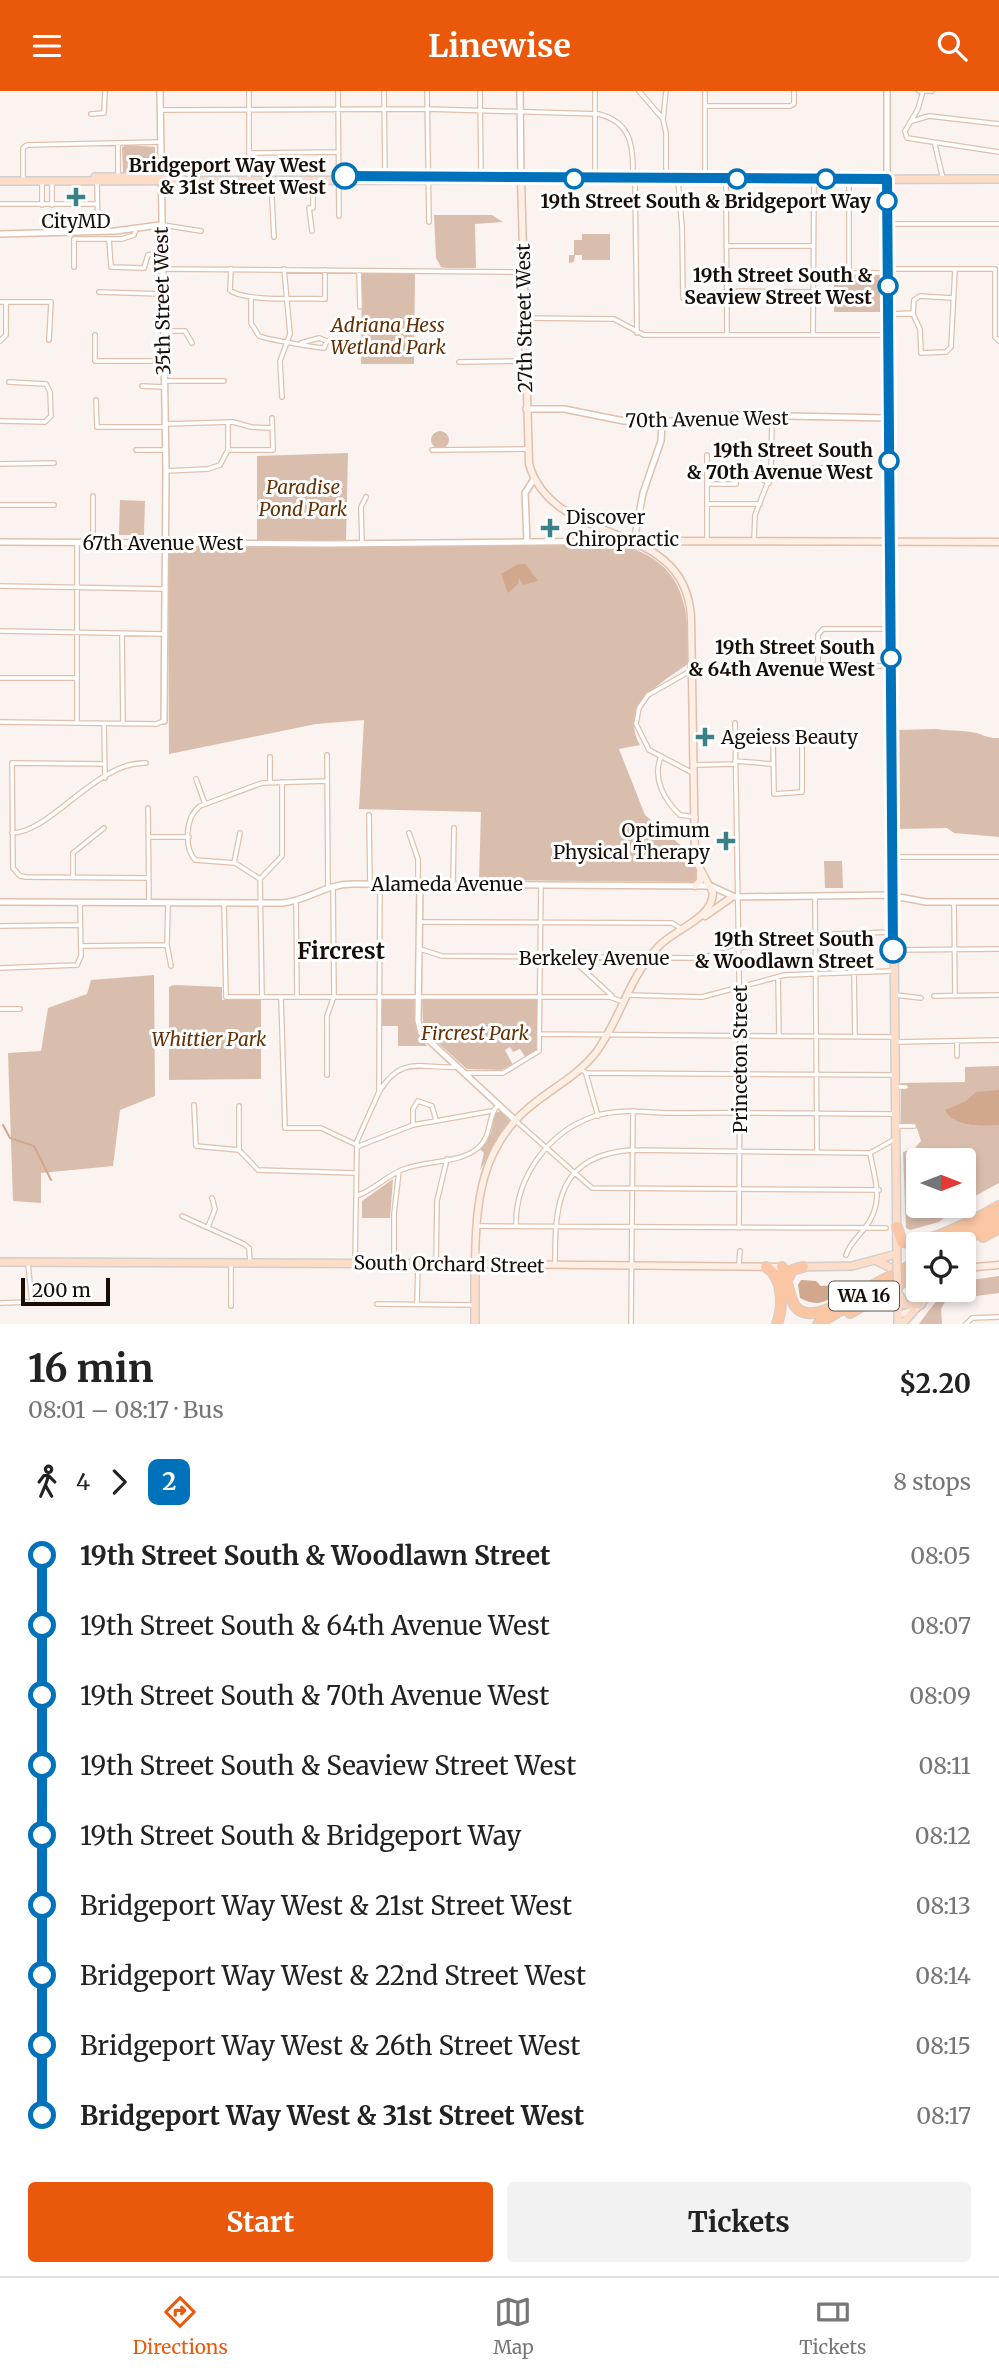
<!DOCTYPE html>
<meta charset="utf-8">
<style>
body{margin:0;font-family:Merriweather,serif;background:#f2f2f2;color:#222;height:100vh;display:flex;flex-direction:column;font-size:26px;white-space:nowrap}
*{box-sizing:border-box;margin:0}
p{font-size:23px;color:#767676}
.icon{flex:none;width:38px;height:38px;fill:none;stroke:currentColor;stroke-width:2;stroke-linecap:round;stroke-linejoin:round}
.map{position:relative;height:1233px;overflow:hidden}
.drawer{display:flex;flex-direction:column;background:#fff;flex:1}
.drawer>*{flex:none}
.badge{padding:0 14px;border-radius:10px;font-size:24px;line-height:46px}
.needle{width:46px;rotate:90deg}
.controls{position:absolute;left:906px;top:1057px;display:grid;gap:14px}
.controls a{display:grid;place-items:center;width:70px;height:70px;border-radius:7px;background:#fff;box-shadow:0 4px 10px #0003;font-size:35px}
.scale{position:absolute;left:21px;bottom:18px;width:89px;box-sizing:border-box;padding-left:7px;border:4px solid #190e07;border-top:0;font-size:19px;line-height:24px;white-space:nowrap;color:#190e07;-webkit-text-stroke:5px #fff;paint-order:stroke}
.map>.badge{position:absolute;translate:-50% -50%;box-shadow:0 0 0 4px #fff}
.legs{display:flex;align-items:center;gap:10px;height:77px;padding:0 28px;font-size:23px}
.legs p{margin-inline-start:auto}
.headline{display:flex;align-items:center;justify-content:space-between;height:119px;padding:0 28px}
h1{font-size:38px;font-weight:700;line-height:52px}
.button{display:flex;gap:14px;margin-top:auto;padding:14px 28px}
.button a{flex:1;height:80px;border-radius:7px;background:#ea580c;color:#fff;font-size:28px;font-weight:700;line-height:80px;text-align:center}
.button a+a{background:#f2f2f2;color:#222}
ul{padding:0 28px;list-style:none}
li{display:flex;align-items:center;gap:24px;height:70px;font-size:26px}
li i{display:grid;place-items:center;width:10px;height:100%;margin:0 9px;background:currentColor}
li i::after{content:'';width:18px;height:18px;margin:-9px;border:5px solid;border-radius:50%;background:#fff}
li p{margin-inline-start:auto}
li:first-child i{background:linear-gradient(#0000 50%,currentColor 0)}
li:last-child i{background:linear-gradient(currentColor 50%,#0000 0)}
header{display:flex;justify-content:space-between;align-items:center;height:91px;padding:0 28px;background:#ea580c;color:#fff;font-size:32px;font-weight:700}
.tabs{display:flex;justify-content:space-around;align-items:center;height:98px;border-top:2px solid #e0e0e0;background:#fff;font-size:19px;color:#767676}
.tabs a{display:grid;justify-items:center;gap:4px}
.tabs .on{color:#ea580c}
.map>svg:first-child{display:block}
</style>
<header><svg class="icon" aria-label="menu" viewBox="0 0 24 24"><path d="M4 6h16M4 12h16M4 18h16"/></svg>Linewise<svg class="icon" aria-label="search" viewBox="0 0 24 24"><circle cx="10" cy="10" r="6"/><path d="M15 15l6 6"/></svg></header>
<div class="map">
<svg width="999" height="1233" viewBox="0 0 999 1233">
<rect width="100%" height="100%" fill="#faf3ef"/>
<path fill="#dabead" d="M127,54L155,56V78L123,81L122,56Z
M434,124H492L503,131L475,133L476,177H446L441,176L436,167Z
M582,143H610V169H582V164H575L574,171L569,172V164H574V149H582Z
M362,180L415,181L414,273H361Z
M834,183L883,184V221H834Z
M431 349a9 9 0 1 1 18 0a9 9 0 1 1-18 0Z
M348,362L346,449H257V365Z
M120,409L145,410L144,444H119Z
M619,453C684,471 690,513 688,573C662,591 618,616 640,654L619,658L645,724L691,763L699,786L695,791L479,789L481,721L359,718L364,629L316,633L169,663L168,465L169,458L173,456Z
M936,638C948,640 959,639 971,641C981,642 988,648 999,647V746L954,742L947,737L898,738L897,639Z
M824,770H842L843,797H825Z
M154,884L155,1005L120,1019L113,1075L41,1082V1112L13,1110L8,962L41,960L48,917L87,903L91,889Z
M174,894L222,896V909L261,908V988L169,989V896Z
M381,907H414L416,938L427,955H398V935H381Z
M422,909H539L538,958L526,967L520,958L513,961L510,956L505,959L513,974L501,979L467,978L427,942L423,936Z
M999,975V1092L964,1111V1069H919V1115H959L939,1131L910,1139L906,1137L903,1061L914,1058L921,1050L916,1034H901V992L965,991V976Z
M500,1020L510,1030L480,1079L484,1062L480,1058L491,1042L495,1022Z
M393,1088L390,1127H362V1110Z
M999,1185V1202L946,1209L941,1218L942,1233H919C933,1215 940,1199 964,1199V1190Z"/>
<path fill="#d1a78d" d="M526,473L538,490L523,494L519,487L518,493L508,502L501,483L518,473Z
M999,999V1034C981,1035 953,1036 945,1019L966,1010L976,1001Z
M801,1189L816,1190L821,1195L838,1194L841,1200C826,1212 817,1216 800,1207L798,1194Z"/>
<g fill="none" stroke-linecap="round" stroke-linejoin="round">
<path stroke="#d1a78d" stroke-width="2" d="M3,1034L10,1047L34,1055L51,1089"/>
<defs>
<path id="minor" d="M338,0L339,125
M384,0L385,85
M427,0L429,131
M480,0L481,85
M639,0L663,28
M666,0L663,28L666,42V88
M705,0V88
M919,0H932
M923,0L918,18L905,40L907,47L999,61
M705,15H790L794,13V0
M160,19L427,18L598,23C633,31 633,57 633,88
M91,23L104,22L105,0
M912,30L929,25L999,33
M118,53V85
M935,54L943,88
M249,62L338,61
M23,86V57L27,54L160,51
M249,86V0
M595,88V0
M726,88L727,244
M678,89L682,136L683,207L686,204L683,201
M849,89V181
M271,90L274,146
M635,90L637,242
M97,91L98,140
M0,113H96
M42,114V92
M52,114V91
M889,133H999
M163,134L201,140
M312,140L309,117H313V90
M109,148L111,176L144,177L148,164L161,162
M726,155H813
M74,176V148H122L134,144L136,138
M164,178L522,181
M231,178L230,199C243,211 304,207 325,208V179
M890,178H995V246L999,250
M359,180L360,216
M813,182H888
M728,200L813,201
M99,201L162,203
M251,207V232L259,245C266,248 318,257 324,257L327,250L319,247L301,252
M952,207L920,205L914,209L913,223L920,238L921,262L946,261L951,256L955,178
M0,211H51L49,249
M890,223H913
M890,223L912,222
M524,227L614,228L644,244H888
M165,240H185L192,252
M95,244V270H163
M813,244L814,88
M0,250L6,244V211
M459,271L525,270
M166,290H224
M142,295L163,296
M282,306L280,270L290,243L284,178
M96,309L97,336H165
M0,330L45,331L51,325L50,301L46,293L9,291
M165,333L233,331L251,336L272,337
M136,359H165
M228,359H273L272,327
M432,359L526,358
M707,364V449
M0,373L54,372
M772,377H826
M166,380L208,378L220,374L228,359V331
M707,393H736V383H753L769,392
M707,413H760
M0,414H54
M754,449L755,424L771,383L772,327
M93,451V405
M77,452V632
M362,452L361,416L366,406
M0,495L165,498
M0,540L164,543
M122,544L123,633
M801,574L891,575
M818,574V544L823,538H890
M692,579L648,604L639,617L636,633L649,659L693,682
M0,587H77
M0,631L156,633L164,630
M735,632L740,945L739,1137
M104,633L105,687
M797,647L802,652V701L774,703L773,649Z
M327,664L328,796
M270,666V691
M661,666C652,687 664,709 680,724L696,726
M735,670L772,673
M105,673L12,672L13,777L20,785L26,786L148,787
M695,674L735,673
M196,688L205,713
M148,717L149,812
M369,724L370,793
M12,742C50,742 97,670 146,672
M409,742L418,768V793
M149,746H189
M893,766H999
M234,772L240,742
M73,787V762L104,737
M260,788L235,772L195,769C184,756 185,726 200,715L262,692L327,690
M453,793L454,737
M815,805L817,1061
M296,810L297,906
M224,811L226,906H610L621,910
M168,812L167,854L171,875
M954,812L955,904
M420,831L672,832L680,837
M0,835L80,834
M81,855L167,854
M420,858L442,865L694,867L720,863L781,845L893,841
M896,859L999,858
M572,868L612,905
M0,877L77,874L81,865L80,812
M854,882L855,946
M778,886L779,945
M626,904L702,906L785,884L893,880
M895,904L921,907
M934,905L999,904
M262,906L260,788L282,765V691
M281,906L285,1037H321L359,1055L413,1034L492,1020
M0,918H20
M540,943L895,946
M896,951L999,949
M957,965V950
M581,978L586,982L893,984
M466,982H503L539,960L541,794
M586,983L598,1025
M327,984V925L334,905L333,795
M896,996H906
M379,1001C402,963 422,978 457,976
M194,1014L196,1055L239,1059
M239,1015V1059L258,1079L355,1082
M516,1030L592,1097L879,1099
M413,1034V1018L418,1010L432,1015L436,1029
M896,1035H914
M356,1105C373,1100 387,1084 404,1078C427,1069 459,1073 478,1057C493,1044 487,1025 498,1014
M182,1125L244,1153L249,1157L250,1171
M476,1135L886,1137
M516,1135C515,1086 549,1040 595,1025C624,1016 652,1023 681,1022C752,1021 824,1023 895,1023
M208,1136L215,1118L212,1107
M846,1164C850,1152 858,1146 865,1137C885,1110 875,1091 870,1062
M355,1172L357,1050L379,1001L380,794
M394,1172V1123L399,1080
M555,1172C555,1112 558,1064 632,1059L870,1062L895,1048
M436,1173L437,1110L447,1068
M739,1173L740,1160
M0,1212L32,1211L28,1173
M377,1213L473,1214
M417,1213L418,1173
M231,1215V1173
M631,1233L633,1020
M966,1233L972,1227L999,1226"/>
<path id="tertiary" d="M160,0L166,380L164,630
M520,0L521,88
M887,88V0
M0,143L115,140L160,134
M526,318H564L624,330H684L735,324L889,327
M527,450L525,402L534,388
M0,451L328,453L634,450L643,402L661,350L662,330
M420,793L418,930L421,942L516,1030
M0,811L282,812C307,810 326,793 352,793L711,795L735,806L888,804L926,811H999"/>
<path id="secondary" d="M521,88L529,373C554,459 685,425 691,526L695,768L713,802C712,828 675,838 659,855C627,889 622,925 597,960C579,984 554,996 532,1014C480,1055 476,1112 475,1173L782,1176
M637,450L999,451
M695,795L700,790V781
M705,825L732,806
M964,1177L999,1174
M898,1224L916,1218L934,1199"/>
<path id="primary" d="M95,86H181
M887,88L897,1173
M0,90L999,88
M877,1170L891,1177
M0,1171L475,1173V1233
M798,1176L852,1175L897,1163
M900,1205L905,1214H921
M898,1233V1201
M902,1233L913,1221"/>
<path id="motorway" d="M897,1136L902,1151C925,1156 978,1127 999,1115
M983,1146L999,1137
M946,1153L993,1124
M960,1153L999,1129
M766,1176C784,1187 783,1216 777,1233
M782,1176C793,1198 785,1233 826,1219L919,1170
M787,1189L792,1179L803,1176
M850,1222L919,1182
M818,1233L856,1210"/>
</defs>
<use href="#minor" stroke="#e0c0ac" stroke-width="6"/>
<use href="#tertiary" stroke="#e0c0ac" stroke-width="8"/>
<use href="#secondary" stroke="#e0c0ac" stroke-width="9"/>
<use href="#primary" stroke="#d1cfcd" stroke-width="10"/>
<use href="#motorway" stroke="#d1cfcd" stroke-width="12"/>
<use href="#minor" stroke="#fff" stroke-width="3.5"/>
<use href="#tertiary" stroke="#fff" stroke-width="5"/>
<use href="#secondary" stroke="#feeee4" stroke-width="6"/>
<use href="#primary" stroke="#fdddc8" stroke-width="7"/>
<use href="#motorway" stroke="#fbc6a4" stroke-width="10"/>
<defs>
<path id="primary-bridge" d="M897,1173L898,1201"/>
</defs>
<use href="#primary-bridge" stroke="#d1cfcd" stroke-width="10" stroke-linecap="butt"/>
<use href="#primary-bridge" stroke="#fdddc8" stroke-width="7"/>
</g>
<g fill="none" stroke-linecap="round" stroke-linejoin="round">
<defs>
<path id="line-1" d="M345,85L887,88L893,859"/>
</defs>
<use href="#line-1" stroke="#fff" stroke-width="16"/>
<use href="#line-1" stroke="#0072bc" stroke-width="10"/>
</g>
<g fill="#fff" stroke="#0072bc" stroke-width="3.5">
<circle cx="345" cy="85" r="12"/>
<circle cx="574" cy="88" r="9"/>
<circle cx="737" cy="88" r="9"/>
<circle cx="826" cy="88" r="9"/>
<circle cx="887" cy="110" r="9"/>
<circle cx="888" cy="195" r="9"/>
<circle cx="889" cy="370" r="9"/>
<circle cx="891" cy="567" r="9"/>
<circle cx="893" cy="859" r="12"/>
</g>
<g fill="#3a8288" stroke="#fff" stroke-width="2.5">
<path d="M72.5 95.5h7v7h7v7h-7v7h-7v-7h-7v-7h7z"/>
<path d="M546.5 426.5h7v7h7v7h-7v7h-7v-7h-7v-7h7z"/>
<path d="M701.5 635.5h7v7h7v7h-7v7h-7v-7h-7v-7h7z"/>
<path d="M722.5 739.5h7v7h7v7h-7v7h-7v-7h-7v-7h7z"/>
</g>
<g text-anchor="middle" stroke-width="6" stroke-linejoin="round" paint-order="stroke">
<rect fill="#fff" stroke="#5e5651" stroke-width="2" x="829" y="1190.5" width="70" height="29" rx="5"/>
<g font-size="18" font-weight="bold" fill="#190e07">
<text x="864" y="1211">WA 16</text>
</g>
<g font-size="19" font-weight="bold" fill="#190e07" stroke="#fff" text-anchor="end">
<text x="326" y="81">Bridgeport Way West<tspan x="326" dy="22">&amp; 31st Street West</tspan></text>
<text x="871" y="117">19th Street South &amp; Bridgeport Way</text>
<text x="872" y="191">19th Street South &amp;<tspan x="872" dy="22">Seaview Street West</tspan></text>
<text x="873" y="366">19th Street South<tspan x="873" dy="22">&amp; 70th Avenue West</tspan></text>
<text x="875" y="563">19th Street South<tspan x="875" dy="22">&amp; 64th Avenue West</tspan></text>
<text x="874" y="855">19th Street South<tspan x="874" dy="22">&amp; Woodlawn Street</tspan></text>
</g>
<g font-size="19" fill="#190e07" stroke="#fff" text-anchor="start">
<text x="76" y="137" text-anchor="middle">CityMD</text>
<text x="566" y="433">Discover<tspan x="566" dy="22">Chiropractic</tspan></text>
<text x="721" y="653">Ageiess Beauty</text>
<text x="710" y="746" text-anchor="end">Optimum<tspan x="710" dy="22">Physical Therapy</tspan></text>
</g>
<g font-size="19" fill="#190e07" stroke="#fff">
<text transform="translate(162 210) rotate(-91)" y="7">35th Street West</text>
<text transform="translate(524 227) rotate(-91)" y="7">27th Street West</text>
<text transform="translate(707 328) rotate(-1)" y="7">70th Avenue West</text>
<text x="163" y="459">67th Avenue West</text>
<text x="447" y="800">Alameda Avenue</text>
<text x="594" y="874">Berkeley Avenue</text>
<text transform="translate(740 968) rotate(-90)" y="7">Princeton Street</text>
<text transform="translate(449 1173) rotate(1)" y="7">South Orchard Street</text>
</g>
<g font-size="19" font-style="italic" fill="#653004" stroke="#fff">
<text x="388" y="241">Adriana Hess<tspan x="388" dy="22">Wetland Park</tspan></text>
<text x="303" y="403">Paradise<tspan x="303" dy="22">Pond Park</tspan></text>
<text x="475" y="949">Fircrest Park</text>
<text x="209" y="955">Whittier Park</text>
</g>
<g font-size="23" font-weight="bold" fill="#190e07" stroke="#fff">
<text x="341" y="868">Fircrest</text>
</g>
</g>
</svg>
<div class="controls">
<a><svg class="needle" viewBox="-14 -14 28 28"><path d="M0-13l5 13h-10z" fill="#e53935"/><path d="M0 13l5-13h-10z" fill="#767676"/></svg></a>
<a><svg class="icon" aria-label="locate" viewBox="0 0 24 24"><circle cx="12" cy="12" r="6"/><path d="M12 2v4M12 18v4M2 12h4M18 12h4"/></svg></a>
</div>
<div class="scale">200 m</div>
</div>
<section class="drawer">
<div class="headline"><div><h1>16 min</h1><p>08:01 – 08:17 · Bus</p></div><b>$2.20</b></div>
<div class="legs"><svg class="icon" aria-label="walk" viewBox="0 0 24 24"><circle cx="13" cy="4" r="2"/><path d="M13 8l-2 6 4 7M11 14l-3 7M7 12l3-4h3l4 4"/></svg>4<svg class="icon" aria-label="forward" viewBox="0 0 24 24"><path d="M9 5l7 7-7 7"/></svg><b class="badge" style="background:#0072bc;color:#fff">2</b><p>8 stops</p></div>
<ul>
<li><i style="color:#0072bc"></i><b>19th Street South &amp; Woodlawn Street</b><p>08:05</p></li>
<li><i style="color:#0072bc"></i><span>19th Street South &amp; 64th Avenue West</span><p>08:07</p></li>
<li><i style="color:#0072bc"></i><span>19th Street South &amp; 70th Avenue West</span><p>08:09</p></li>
<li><i style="color:#0072bc"></i><span>19th Street South &amp; Seaview Street West</span><p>08:11</p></li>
<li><i style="color:#0072bc"></i><span>19th Street South &amp; Bridgeport Way</span><p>08:12</p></li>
<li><i style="color:#0072bc"></i><span>Bridgeport Way West &amp; 21st Street West</span><p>08:13</p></li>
<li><i style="color:#0072bc"></i><span>Bridgeport Way West &amp; 22nd Street West</span><p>08:14</p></li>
<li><i style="color:#0072bc"></i><span>Bridgeport Way West &amp; 26th Street West</span><p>08:15</p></li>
<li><i style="color:#0072bc"></i><b>Bridgeport Way West &amp; 31st Street West</b><p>08:17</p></li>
</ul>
<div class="button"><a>Start</a><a>Tickets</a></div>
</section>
<nav class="tabs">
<a class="on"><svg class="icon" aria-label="directions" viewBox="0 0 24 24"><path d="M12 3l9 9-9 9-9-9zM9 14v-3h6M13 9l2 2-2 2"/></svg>Directions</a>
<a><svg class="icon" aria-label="map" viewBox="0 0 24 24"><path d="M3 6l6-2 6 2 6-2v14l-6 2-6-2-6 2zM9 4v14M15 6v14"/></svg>Map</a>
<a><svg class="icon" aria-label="tickets" viewBox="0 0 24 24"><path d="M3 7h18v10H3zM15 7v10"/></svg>Tickets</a>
</nav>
